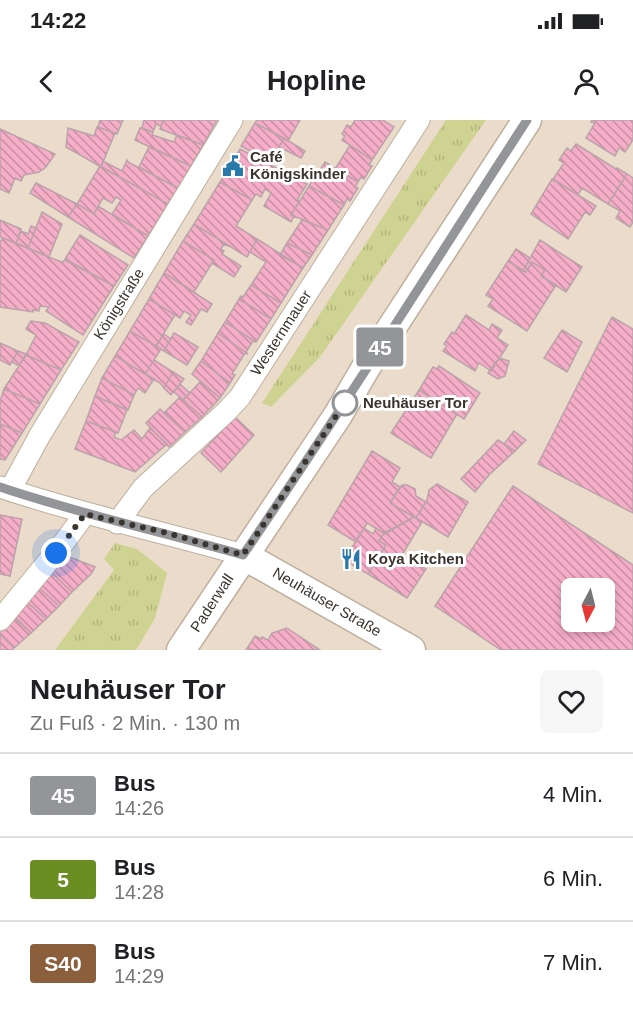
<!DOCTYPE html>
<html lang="de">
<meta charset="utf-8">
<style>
body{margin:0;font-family:Arial,sans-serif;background:#f6f6f6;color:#202124;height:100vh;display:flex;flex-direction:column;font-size:22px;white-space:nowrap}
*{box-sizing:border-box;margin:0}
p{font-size:20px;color:#757577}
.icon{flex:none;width:33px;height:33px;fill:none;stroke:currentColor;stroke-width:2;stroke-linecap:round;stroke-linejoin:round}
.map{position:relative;height:530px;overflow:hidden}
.drawer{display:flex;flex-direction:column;background:#fff;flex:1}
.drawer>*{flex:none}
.badge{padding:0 12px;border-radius:4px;font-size:21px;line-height:39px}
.needle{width:39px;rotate:187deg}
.controls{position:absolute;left:561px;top:458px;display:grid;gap:12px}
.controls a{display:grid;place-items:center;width:54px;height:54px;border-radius:9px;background:#fff;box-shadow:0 3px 9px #0003;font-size:30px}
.you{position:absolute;width:30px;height:30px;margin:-15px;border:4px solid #fff;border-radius:50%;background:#1a73e8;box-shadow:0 0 0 9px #1a73e833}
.map>.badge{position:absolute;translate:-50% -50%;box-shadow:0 0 0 3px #fff}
.round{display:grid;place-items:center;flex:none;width:63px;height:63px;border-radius:9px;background:#f6f6f6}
.overview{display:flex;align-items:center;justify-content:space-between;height:102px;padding:0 30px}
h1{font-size:28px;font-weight:700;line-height:45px}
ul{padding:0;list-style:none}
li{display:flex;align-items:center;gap:18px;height:84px;padding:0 30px;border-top:2px solid #e0e0e0}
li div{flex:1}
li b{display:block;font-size:22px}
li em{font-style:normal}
li .badge{min-width:66px;font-weight:700;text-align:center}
.status{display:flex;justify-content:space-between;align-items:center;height:42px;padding:0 30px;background:#fff;direction:ltr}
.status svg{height:16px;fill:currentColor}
header{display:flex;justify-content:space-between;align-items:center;height:78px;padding:0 30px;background:#fff;font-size:27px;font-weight:700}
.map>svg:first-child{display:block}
</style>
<div class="status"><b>14:22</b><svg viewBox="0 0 49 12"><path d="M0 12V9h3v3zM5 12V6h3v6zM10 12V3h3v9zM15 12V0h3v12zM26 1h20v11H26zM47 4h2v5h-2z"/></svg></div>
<header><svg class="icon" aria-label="back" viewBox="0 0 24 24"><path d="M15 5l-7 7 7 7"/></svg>Hopline<svg class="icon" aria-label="person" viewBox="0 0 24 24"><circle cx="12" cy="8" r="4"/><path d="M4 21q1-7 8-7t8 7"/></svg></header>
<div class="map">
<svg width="633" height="530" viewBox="0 0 633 530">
<defs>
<pattern id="park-tufts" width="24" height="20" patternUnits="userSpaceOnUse" patternTransform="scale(1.5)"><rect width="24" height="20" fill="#cfd391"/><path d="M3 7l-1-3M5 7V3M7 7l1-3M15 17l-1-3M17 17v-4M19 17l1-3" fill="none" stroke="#b2b67d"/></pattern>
<pattern id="building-back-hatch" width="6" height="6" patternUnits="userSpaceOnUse" patternTransform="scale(1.5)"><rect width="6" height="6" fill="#f6aec8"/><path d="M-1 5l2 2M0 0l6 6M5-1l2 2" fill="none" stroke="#c88ea3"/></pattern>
</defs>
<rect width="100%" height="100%" fill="#ebdbca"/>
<path fill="url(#park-tufts)" d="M446,0H486L320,237L271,287L262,283Z
M115,423L137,429L167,453L155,498L136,530H55L114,450L104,439Z"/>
<path fill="url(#building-back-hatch)" stroke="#baa3aa" stroke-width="1.5" fill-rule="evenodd" d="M100,0H123L117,14L98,7Z
M144,0H163L161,6L156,4L153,12L142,8Z
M163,0H217L203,25L160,9Z
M257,0H300L288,21L255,3Z
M355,0H383L394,7L372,40L342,20L345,16L342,14L347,5L351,7Z
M592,0H633V20L625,32L619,28L615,36L586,18L595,3L591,2Z
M255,3L284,18L279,27L282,28L280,31L277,30L270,42L241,26Z
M97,7L115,13L101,47L66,27L68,8L94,16Z
M140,8L153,12L152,15L174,22L177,15L203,25L191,46L135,20Z
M0,9L55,34L46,47L39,52L24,55L21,61L15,58L9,73L0,69Z
M284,18L305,31L301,38L279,27Z
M576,24L616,49L617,48L627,54L608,84L582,68L578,75L553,59L564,43L559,40L567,28L571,31Z
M350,25L372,40L369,45L372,46L364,59L361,57L358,62L335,49Z
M149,27L191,46L178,68L139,47Z
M240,29L307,64L297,80L300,81L291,95L294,96L291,102L264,86L271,73L265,69L261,77L256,74L252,80L220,62Z
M127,40L128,42L178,68L168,84L101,47L103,41L122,51Z
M325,42L358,62L355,67L358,68L350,81L347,79L344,85L309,66Z
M100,46L168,84L148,116L112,94L121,80L116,77L112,83L103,78L94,94L77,84Z
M627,54L633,58V102L630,107L616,98L620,91L608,84Z
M552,59L596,86L590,95L585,92L568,119L531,94Z
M220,62L252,80L236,106L257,119L247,137L194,104Z
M36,63L77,84L68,97L30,73Z
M309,66L344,85L328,110L291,95Z
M77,84L94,94L98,86L148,116L134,138L68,97Z
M42,92L62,104L49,137L28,128Z
M0,100L21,109L16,123L0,117Z
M302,100L328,110L312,135L287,123Z
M194,104L231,127L224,124L221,129L224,131L222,134L241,146L234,157L212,143L214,140L183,121Z
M31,106L36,108L28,128L16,123L21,111L28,114Z
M80,115L128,145L114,166L65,139Z
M3,118L51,138L62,142L65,140L114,166L83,215L46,191L49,187L40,186L39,191L33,190V192L0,187V122Z
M257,119L303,148L281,183L251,165L266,142L250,132Z
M540,120L582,147L566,172L541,156L545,150L532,142L526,152L523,151Z
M183,121L214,140L194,172L164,153Z
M287,123L312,135L303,148L280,135Z
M516,129L530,138L523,151L508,141Z
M508,141L526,152L532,142L545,150L541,156L556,165L527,211L488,186L493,179L486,175Z
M164,153L212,184L207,192L201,189L191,205L186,202L191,195L184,191L180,198L149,179Z
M251,165L281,183L271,199L239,179L241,176L243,177Z
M149,179L175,195L156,226L130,211Z
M239,179L271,199L256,222L225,202Z
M466,195L489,210L492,204L502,210L497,218L508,225L491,251L479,243L475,251L443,231L447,226L444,224L452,212L454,214Z
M612,197L633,209V393L538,344Z
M31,201L45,203L79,222L61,250L26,235L36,215L26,209Z
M225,202L256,222L253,221L246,232L248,234L218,213Z
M562,210L582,222L567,252L544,238Z
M130,211L161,229L145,254L115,236Z
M174,213L198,227L187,245L164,231Z
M218,213L248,234L245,233L232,254L235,255L230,263L201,241Z
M164,214L171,219L164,231L156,226Z
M0,223L18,231L10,245L0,240Z
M18,231L26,234L19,246L12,242Z
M26,235L61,250L40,284L4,269Z
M115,236L154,259L145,273L138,268L134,275L102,258Z
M499,238L509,241L505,256L498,259L488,253Z
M154,240L173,252L164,268L160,263L145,254Z
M201,241L230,263L220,278L192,254Z
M439,246L480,273L464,299L419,270L433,247L437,249Z
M173,252L184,259L171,275L164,268Z
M102,258L134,275L128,290L95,276Z
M200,262L220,278L202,297L183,280Z
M180,264L190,273L183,280L174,272Z
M4,269L40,284L22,313L0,304V281Z
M419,270L457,294L431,338L391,313Z
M95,276L127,290L118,313L86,301Z
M180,277L202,297L185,312L164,293Z
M160,289L185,312L169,327L146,303Z
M235,297L254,315L221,352L201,333Z
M86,301L116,312L114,317L121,320L134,310L142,319L150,308L167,324L135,352L75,329Z
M0,304L22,313L5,340L0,339Z
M514,311L526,320L515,331L504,324Z
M498,320L515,331L489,355L475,372L461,359Z
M372,331L400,348L392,362L400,367L390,383L414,397L385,414L367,403L356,422L328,405Z
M437,364L468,382L448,417L416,398L427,380L429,370Z
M402,365H407L415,369L416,376L426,382L416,398L390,383Z
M513,366L633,445V530H501L435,486ZM572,468H604V501H572Z
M0,395L22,399L10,456L0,454Z
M414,397L422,402L402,435L426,449L407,478L368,454L386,425L379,421L384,413Z
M364,408L373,414L376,408L384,413L379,421L386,425L368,454L344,440Z
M67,436L95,447L91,454L72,472L52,453Z
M52,453L72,472L59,486L39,468Z
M39,468L59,486L46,499L27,482Z
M27,482L46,499L31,513L14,496Z
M13,497L31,513L14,528L0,514V510Z
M287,508L320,530H246L255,516L261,519L262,517L268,520L272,513Z
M0,514L14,528L12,530H0Z"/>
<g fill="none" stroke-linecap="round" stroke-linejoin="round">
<defs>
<path id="minor" d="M0,367C80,394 162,412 243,435
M10,370L40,315L232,0
M117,403L143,368L227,291L240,277L419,0
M0,500L65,421L85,394"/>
<path id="secondary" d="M243,435L411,530
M181,530L338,295L368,244L527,0"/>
</defs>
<use href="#minor" stroke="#beaf9f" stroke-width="23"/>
<use href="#secondary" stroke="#beaf9f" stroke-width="31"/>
<use href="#minor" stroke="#fff" stroke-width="21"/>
<use href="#secondary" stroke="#fff" stroke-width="28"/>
</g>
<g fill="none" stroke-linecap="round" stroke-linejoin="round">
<defs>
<path id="line" d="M0,367C80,394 162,412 243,435C341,292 433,145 527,0"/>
</defs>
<use href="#line" stroke="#fff" stroke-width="14"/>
<use href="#line" stroke="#949599" stroke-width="9"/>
<path stroke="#3a342e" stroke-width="6" stroke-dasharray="0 10.8" d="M56,433L85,394L167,413L243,435L348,278L345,283"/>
</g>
<defs>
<symbol id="civic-bare" viewBox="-9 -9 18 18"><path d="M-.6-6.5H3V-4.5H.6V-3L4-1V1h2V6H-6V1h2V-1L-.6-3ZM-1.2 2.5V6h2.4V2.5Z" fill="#2a79ab" stroke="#fff" stroke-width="2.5" paint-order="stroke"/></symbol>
<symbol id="restaurant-bare" viewBox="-9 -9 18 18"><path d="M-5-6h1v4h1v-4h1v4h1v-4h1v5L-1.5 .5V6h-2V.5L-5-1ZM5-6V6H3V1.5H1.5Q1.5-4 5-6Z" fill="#2a79ab" stroke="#fff" stroke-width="2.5" paint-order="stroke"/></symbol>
</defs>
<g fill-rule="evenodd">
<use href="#civic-bare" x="218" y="31" width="30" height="30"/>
<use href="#restaurant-bare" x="336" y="424" width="30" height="30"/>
</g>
<circle fill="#fff" stroke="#949599" stroke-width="3" cx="345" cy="283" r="12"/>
<g text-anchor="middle" stroke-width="6" stroke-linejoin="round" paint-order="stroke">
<g font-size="15" font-weight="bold" fill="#3a342e" stroke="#fff" text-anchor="start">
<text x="250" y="42">Café<tspan x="250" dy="17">Königskinder</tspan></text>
<text x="368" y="444">Koya Kitchen</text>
</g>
<g font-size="15" fill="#3a342e" stroke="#fff">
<text transform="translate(119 184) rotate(-58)" y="5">Königstraße</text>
<text transform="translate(281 213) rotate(-57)" y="5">Westernmauer</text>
<text transform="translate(327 482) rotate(30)" y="5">Neuhäuser Straße</text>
<text transform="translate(212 483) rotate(-57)" y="5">Paderwall</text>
</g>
<g font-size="15" font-weight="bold" fill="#3a342e" stroke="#fff" text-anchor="start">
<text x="363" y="288">Neuhäuser Tor</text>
</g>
</g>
</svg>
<div class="controls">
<a><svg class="needle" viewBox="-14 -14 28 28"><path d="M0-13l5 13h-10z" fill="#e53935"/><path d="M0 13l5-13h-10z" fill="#757577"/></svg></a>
</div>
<div class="you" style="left:56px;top:433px"></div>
<b class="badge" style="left:380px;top:227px;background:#949599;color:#fff">45</b>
</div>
<section class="drawer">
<div class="overview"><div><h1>Neuhäuser Tor</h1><p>Zu Fuß · 2 Min. · 130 m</p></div><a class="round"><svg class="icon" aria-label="heart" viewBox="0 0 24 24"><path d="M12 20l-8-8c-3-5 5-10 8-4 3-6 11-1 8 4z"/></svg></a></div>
<ul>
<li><span class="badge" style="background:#949599;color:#fff">45</span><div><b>Bus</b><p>14:26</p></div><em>4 Min.</em></li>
<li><span class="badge" style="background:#6b8e23;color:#fff">5</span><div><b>Bus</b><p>14:28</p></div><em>6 Min.</em></li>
<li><span class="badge" style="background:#8b5e3c;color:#fff">S40</span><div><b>Bus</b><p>14:29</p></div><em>7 Min.</em></li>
</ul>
</section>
